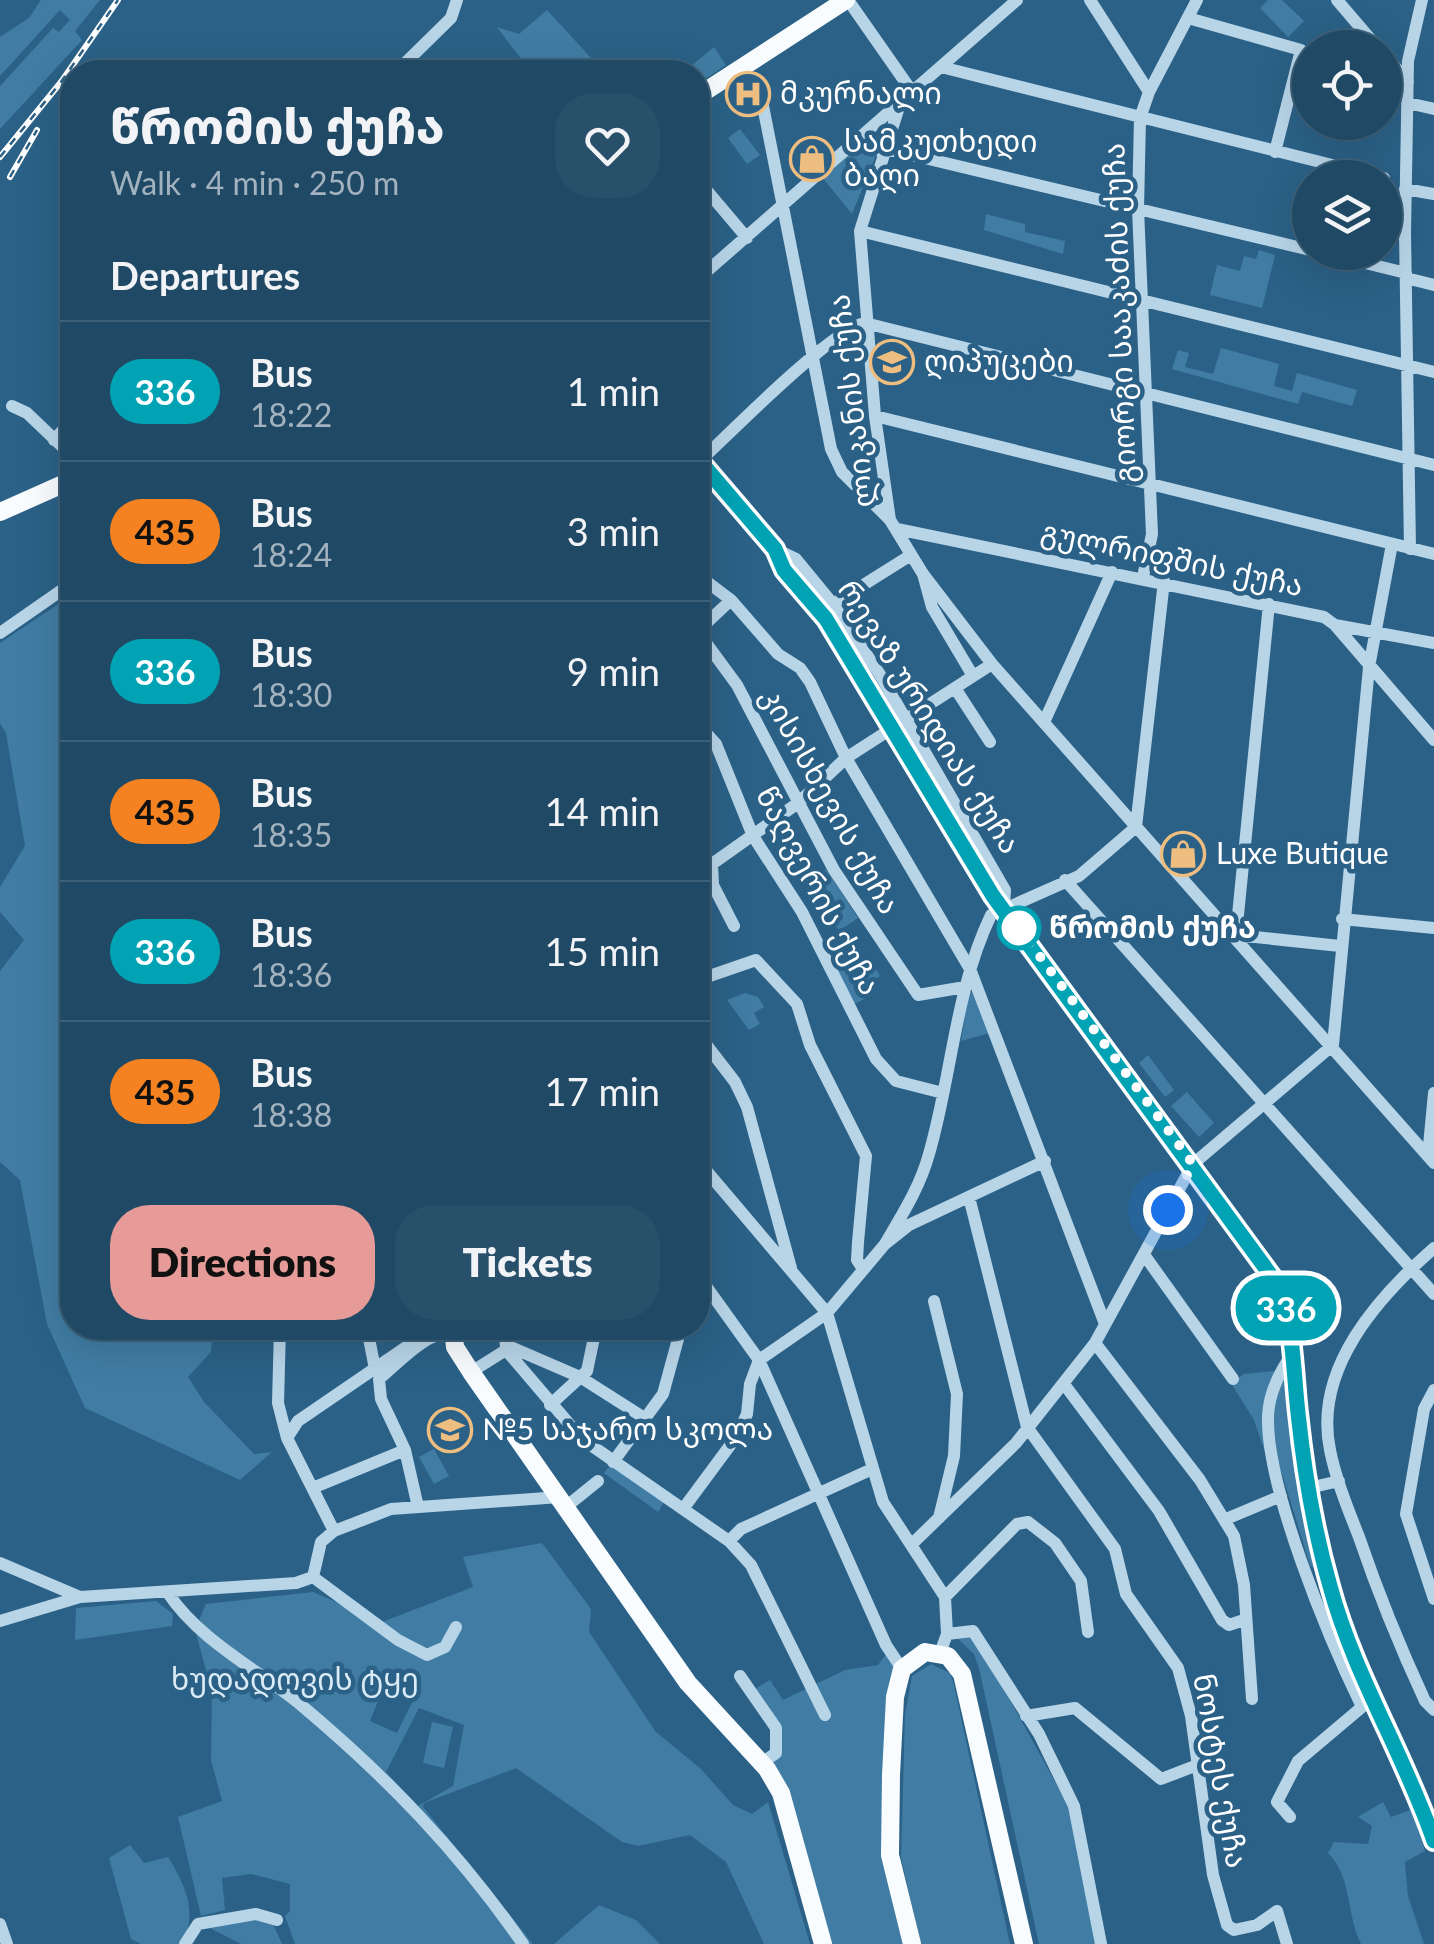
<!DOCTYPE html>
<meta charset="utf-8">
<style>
body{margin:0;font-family:Lato,"Noto Sans Georgian",sans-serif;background:#28506b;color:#f1f3f6;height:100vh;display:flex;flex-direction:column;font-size:38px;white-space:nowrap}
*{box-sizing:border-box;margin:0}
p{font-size:32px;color:#a2b2bf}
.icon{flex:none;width:55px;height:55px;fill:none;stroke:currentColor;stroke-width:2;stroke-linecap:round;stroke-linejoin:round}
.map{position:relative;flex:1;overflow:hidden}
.panel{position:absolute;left:60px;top:60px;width:650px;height:1280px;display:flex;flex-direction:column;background:#204965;border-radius:40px;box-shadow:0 10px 40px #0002,0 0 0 2px #3d6179}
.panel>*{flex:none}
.badge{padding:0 20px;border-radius:32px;font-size:35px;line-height:65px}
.controls{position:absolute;left:1292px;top:30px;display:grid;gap:20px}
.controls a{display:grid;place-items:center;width:110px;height:110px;border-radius:50%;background:#204965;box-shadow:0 10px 40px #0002,0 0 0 2px #3d6179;font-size:50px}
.you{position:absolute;width:50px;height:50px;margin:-25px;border:8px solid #fff;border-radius:50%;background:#1a73e8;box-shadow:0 0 0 15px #1a73e833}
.map>.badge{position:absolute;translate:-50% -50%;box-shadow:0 0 0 5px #fff}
h2{padding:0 50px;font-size:38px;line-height:90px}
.round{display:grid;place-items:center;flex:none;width:105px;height:105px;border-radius:40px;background:#28506b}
.headline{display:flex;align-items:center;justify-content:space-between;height:170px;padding:0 50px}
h1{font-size:48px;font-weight:800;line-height:75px}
.button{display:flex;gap:20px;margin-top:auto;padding:20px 50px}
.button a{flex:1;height:115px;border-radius:40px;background:#e69b98;color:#111;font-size:40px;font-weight:800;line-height:115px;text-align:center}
.button a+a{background:#28506b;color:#f1f3f6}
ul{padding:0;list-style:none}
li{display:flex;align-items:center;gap:30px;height:140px;padding:0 50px;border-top:2px solid #3d6179}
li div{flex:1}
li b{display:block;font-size:38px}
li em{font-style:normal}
li .badge{min-width:110px;font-weight:700;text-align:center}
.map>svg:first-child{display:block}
</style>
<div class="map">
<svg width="1434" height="1944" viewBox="0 0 1434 1944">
<rect width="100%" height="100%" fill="#2b6187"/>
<path fill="#407ca3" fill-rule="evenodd" d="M41,0H100L75,31L82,40L0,129V86L53,28L59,32L70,20L60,10L0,76V37L29,18Z
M1268,0H1282L1304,21L1288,37L1260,8Z
M547,10L604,72H605H531L497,27L519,34Z
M714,47L726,65L698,84V72H684Z
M740,129L760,155L747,164L728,138Z
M856,147L876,155L852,214L822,177Z
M986,214L1025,224V232L1065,241L1063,254L984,230Z
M1259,250L1275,255L1262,308L1210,295L1217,265L1240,271L1244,256L1256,259Z
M1221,348L1279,364L1274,386L1292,391L1297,373L1357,390L1352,406L1302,392L1298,404L1172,369L1178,350L1189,353L1185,367L1213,374Z
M796,563L834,611L902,718L895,722L788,569Z
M72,595V1328H213L211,1352L188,1377L204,1402L254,1454L272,1452L240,1480L85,1408L47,1324L20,1180L0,1162V971L24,940L0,912V887L25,846L6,733L0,723V643Z
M905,723L1001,888L995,893L898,727Z
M826,869L858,918L839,931L831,919L837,910L812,878Z
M848,954L853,958L859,955L866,967L873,964L880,976L870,982L875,993L855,1004L831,962Z
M969,992L975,993L990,1033L961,1041Z
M745,993L758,997L764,1007L754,1013L760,1024L749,1030L727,1000Z
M1148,1055L1174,1090L1165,1097L1139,1063Z
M1187,1092L1214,1123L1199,1137L1171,1106Z
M1275,1371L1267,1458L1254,1420L1231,1383L1244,1374Z
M1284,1371L1295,1464L1318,1572L1310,1565L1278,1461L1272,1412Z
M434,1449L449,1476L434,1484L419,1457Z
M613,1462L667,1497L658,1512L604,1473Z
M542,1543L591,1609L589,1632L656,1732L701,1769L733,1805L752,1814L768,1802L810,1944H764L726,1862L690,1835L638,1846L622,1842L516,1768L424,1803L423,1807L533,1944H295L285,1916L290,1911V1884L251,1874L222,1878L225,1910L201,1916L178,1817L222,1801L211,1760L212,1692L195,1630L206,1604L313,1592L382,1622L473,1587L463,1557ZM401,1681L417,1692L397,1733L370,1721L380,1696ZM419,1708L464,1725L453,1786L418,1806L386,1772Z
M156,1601L173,1614L172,1626L75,1640L76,1608Z
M971,1637L980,1646L1069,1807L1097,1944H1039L979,1668L974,1654L958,1639Z
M886,1654L900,1666L886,1776L912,1944H823L767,1769L778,1748L753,1690L770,1680L783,1700L845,1670L878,1665Z
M931,1664L950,1673L954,1685L1010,1944H921L901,1858L905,1715L912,1676Z
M432,1722L453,1727L444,1768L423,1763Z
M1383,1802L1391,1817L1413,1809L1425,1851L1405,1862L1408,1896L1424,1944H1361C1346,1914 1352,1876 1328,1853L1334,1842L1368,1844L1372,1826L1358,1817Z
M130,1845L144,1863L168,1857C186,1886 198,1913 182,1944H141L131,1939L109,1858Z
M599,1905L636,1920L660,1944H554Z
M256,1918L273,1924L282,1944H241L210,1928Z"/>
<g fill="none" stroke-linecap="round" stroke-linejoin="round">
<path stroke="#b8d5e8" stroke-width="12" d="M848,0L913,93
M1090,0L1149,92
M1337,0L1378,48
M1188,18L1301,50L1275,152
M1385,55L1408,82
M941,67L1384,178
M396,72L451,18L457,0
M1408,103L1434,109
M763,106L831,449L842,472L890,520
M899,107L860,231L875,416L890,520L923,574L992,664L1434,1163
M882,153L891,150L1310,250
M698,180L747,238
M1405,189L1434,194
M860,231L1434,372
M1320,252L1406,273
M1406,278L1434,285
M698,279L1017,0
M12,406L27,413L72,456
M875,416L1434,554
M54,440L72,420
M698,459L775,549L785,569L826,619L993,895L1278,1285C1293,1327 1293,1369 1298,1413C1304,1470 1314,1530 1330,1586C1354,1675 1404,1754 1434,1841
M698,463C728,435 833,328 865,323L1434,465
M897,529L1324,617L1335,625L1434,643
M775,549L796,559L833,604L879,673L1005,890L1004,907
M1410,549L1405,233L1408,61L1422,0
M923,574L932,607L973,676
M698,575L731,600L778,654L800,668L810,682L846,758L970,969L1105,1324
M1143,577L1152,534L1138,209L1140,118L1149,92L1197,0
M833,604L911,555
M1269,604L1236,935L1340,946
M1335,625L1434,740
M698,631L731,600
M698,632L737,685L834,870L918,995L965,987
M0,633L72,583
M955,688L990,742
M1045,720L1112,572
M698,724L716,744L753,836L802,912L876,1059L896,1081L943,1093
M698,845L713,885L712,864L798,803L846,758L992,664
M1065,880L1434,1294
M713,885L734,926
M1342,919L1434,928
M698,980L756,960L797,1004L810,1045L866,1156L858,1242L857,1260L863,1269
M698,1034L735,1082L747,1107L791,1268
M1333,1045L1369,667L1392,544
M1428,1156L1434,1093
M698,1161L827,1313L883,1502L945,1597L947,1634L940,1653
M969,1197L1027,1427L1115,1549L1126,1594L1178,1668L1191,1716L1213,1875L1227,1925L1234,1930L1257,1925L1277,1911L1287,1944
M885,1244C902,1215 920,1187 929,1154C952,1075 955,990 991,915L1079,876L1136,827L1164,581
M1434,1248C1378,1297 1313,1369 1330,1450C1336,1480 1348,1509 1359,1537C1378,1593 1400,1647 1425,1701L1434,1710
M1145,1256L1233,1379
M698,1275L759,1360L886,1645L902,1669
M934,1301L957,1394L954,1456L939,1518
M280,1328L278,1403L287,1438L334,1531
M367,1328L375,1369
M505,1328L506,1350L582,1439L729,1541L751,1565L825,1715
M1095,1343L1200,1480L1234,1536L1244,1585L1252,1699
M506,1345L580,1377L646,1419
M471,1372L506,1350
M1064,1384L1159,1511L1222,1620L1229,1625L1244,1620
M1434,1390L1424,1409L1406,1514L1434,1599
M550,1405L587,1371L596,1328
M287,1438L298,1421L415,1341V1328
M613,1462L663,1394L681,1328
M315,1487L405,1450
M1309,1488L1339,1481
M567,1506L598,1481
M418,1507L405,1450L381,1399L379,1379C399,1363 427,1330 453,1333
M683,1509L737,1436L747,1414L750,1384L759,1360L827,1313L885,1244L909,1225L1045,1161
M1226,1519L1281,1496
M729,1541L741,1529L870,1470
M911,1545L1016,1443L1095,1343L1193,1164L1333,1045
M0,1563L80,1597
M313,1577L321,1542L334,1531L391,1509L560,1497
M313,1577L398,1640L427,1655L445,1647L456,1627
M168,1593C199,1640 257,1669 301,1705C387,1777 459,1852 523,1944
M945,1597L1017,1524L1028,1522L1055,1543L1081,1581L1088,1632
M0,1621L80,1597L296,1583L313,1577
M947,1634L973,1631L1039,1734L1074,1806L1101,1944
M740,1676L776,1728V1753L763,1762
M1026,1716L1075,1708L1161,1779L1200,1764
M1290,1817L1277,1802L1298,1761L1362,1707C1329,1639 1266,1488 1268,1416C1269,1392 1280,1371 1293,1353
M0,1924L7,1944
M185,1944L198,1924L256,1914L277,1920"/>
<path stroke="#f9fcfe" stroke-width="18" d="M698,96L846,0
M0,512L72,480
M453,1328L455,1347L471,1372L688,1683L767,1769L781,1793L823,1944
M912,1944L890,1855L891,1775L895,1697L902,1669L925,1652L948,1656L962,1674L1024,1944"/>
<defs>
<path id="rail" d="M0,157L61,82L118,0
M10,177L37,130"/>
</defs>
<use href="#rail" stroke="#fff" stroke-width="6"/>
<use href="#rail" stroke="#2b6187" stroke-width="2.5" stroke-dasharray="8" stroke-linecap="butt"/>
</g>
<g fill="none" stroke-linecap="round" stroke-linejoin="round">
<defs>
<path id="line" d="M698,459L775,549L784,570L826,619L993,896L1278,1285C1294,1327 1293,1369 1298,1413C1304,1470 1314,1530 1330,1586C1354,1675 1404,1754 1434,1841"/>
</defs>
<use href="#line" stroke="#fff" stroke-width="22"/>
<use href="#line" stroke="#00a3b4" stroke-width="15"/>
<path stroke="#fff" stroke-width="10" stroke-dasharray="0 18" d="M1019,928L1193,1164L1168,1210"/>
</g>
<defs>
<symbol id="hospital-ring" viewBox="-11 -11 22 22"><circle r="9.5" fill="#2b6187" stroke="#eebd80" stroke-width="1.5"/><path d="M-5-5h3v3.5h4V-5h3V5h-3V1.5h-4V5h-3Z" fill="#eebd80"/></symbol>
<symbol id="shop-ring" viewBox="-11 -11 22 22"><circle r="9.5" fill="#2b6187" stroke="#eebd80" stroke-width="1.5"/><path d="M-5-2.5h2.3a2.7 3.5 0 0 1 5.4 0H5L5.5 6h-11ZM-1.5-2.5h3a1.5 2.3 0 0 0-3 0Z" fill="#eebd80"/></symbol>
<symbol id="school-ring" viewBox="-11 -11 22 22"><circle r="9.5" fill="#2b6187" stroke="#eebd80" stroke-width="1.5"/><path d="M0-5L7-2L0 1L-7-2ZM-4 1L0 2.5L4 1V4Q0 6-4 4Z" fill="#eebd80"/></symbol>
</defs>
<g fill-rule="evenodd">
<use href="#hospital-ring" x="723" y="69" width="50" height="50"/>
<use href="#shop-ring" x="787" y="134" width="50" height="50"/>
<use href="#school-ring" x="867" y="337" width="50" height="50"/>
<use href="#shop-ring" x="1158" y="829" width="50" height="50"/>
<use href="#school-ring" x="425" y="1405" width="50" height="50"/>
</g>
<circle fill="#fff" stroke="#00a3b4" stroke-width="5" cx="1019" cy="928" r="20"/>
<g text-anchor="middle" stroke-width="9" stroke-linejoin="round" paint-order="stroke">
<g font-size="30" fill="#fff" stroke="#2b6187" text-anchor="start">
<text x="780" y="104">მკურნალი</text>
<text x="844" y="152">სამკუთხედი<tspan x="844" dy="34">ბაღი</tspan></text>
<text x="924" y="372">ღიპუცები</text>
<text x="1216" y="864">Luxe Butique</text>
<text x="482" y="1440">№5 საჯარო სკოლა</text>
</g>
<g font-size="30" fill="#fff" stroke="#2b6187">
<text transform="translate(1120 313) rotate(-92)" y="10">გიორგი სააკაძის ქუჩა</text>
<text transform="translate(852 401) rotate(-97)" y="10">ლიკანის ქუჩა</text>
<text transform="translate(1172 559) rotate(12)" y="10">გულრიფშის ქუჩა</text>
<text transform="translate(929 717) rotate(58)" y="10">რევაზ ურიდიას ქუჩა</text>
<text transform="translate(830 801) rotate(61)" y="10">კისისხევის ქუჩა</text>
<text transform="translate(818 891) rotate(62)" y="10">წაღვერის ქუჩა</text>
<text transform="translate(1220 1771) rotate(80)" y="10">ნოსტეს ქუჩა</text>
</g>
<g font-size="30" font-weight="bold" fill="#fff" stroke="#2b6187" text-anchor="start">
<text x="1049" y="938">წრომის ქუჩა</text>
</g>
<g font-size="30" fill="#dbebf6" stroke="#2b6187">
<text x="295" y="1690">ხუდადოვის ტყე</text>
</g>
</g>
</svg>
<div class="controls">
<a><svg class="icon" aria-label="locate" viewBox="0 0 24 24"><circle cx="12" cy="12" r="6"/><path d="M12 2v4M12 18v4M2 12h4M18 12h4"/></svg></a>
<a><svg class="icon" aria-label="layers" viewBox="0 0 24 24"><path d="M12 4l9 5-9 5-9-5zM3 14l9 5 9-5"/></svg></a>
</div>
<div class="you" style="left:1168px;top:1210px"></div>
<b class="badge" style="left:1286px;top:1308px;background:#00a3b4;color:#fff">336</b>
<section class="panel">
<div class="headline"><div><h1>წრომის ქუჩა</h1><p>Walk · 4 min · 250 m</p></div><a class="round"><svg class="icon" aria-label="heart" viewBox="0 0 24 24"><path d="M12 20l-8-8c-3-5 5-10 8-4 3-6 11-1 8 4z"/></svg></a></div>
<h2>Departures</h2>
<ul>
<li><span class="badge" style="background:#00a3b4;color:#fff">336</span><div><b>Bus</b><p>18:22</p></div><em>1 min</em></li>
<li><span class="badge" style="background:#f58220;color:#111">435</span><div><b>Bus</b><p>18:24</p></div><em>3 min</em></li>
<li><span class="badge" style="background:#00a3b4;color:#fff">336</span><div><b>Bus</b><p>18:30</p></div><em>9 min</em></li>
<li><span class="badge" style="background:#f58220;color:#111">435</span><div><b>Bus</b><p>18:35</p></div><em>14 min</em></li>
<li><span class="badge" style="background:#00a3b4;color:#fff">336</span><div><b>Bus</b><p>18:36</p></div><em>15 min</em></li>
<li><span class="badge" style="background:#f58220;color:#111">435</span><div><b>Bus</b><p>18:38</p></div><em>17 min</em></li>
</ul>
<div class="button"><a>Directions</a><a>Tickets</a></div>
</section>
</div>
